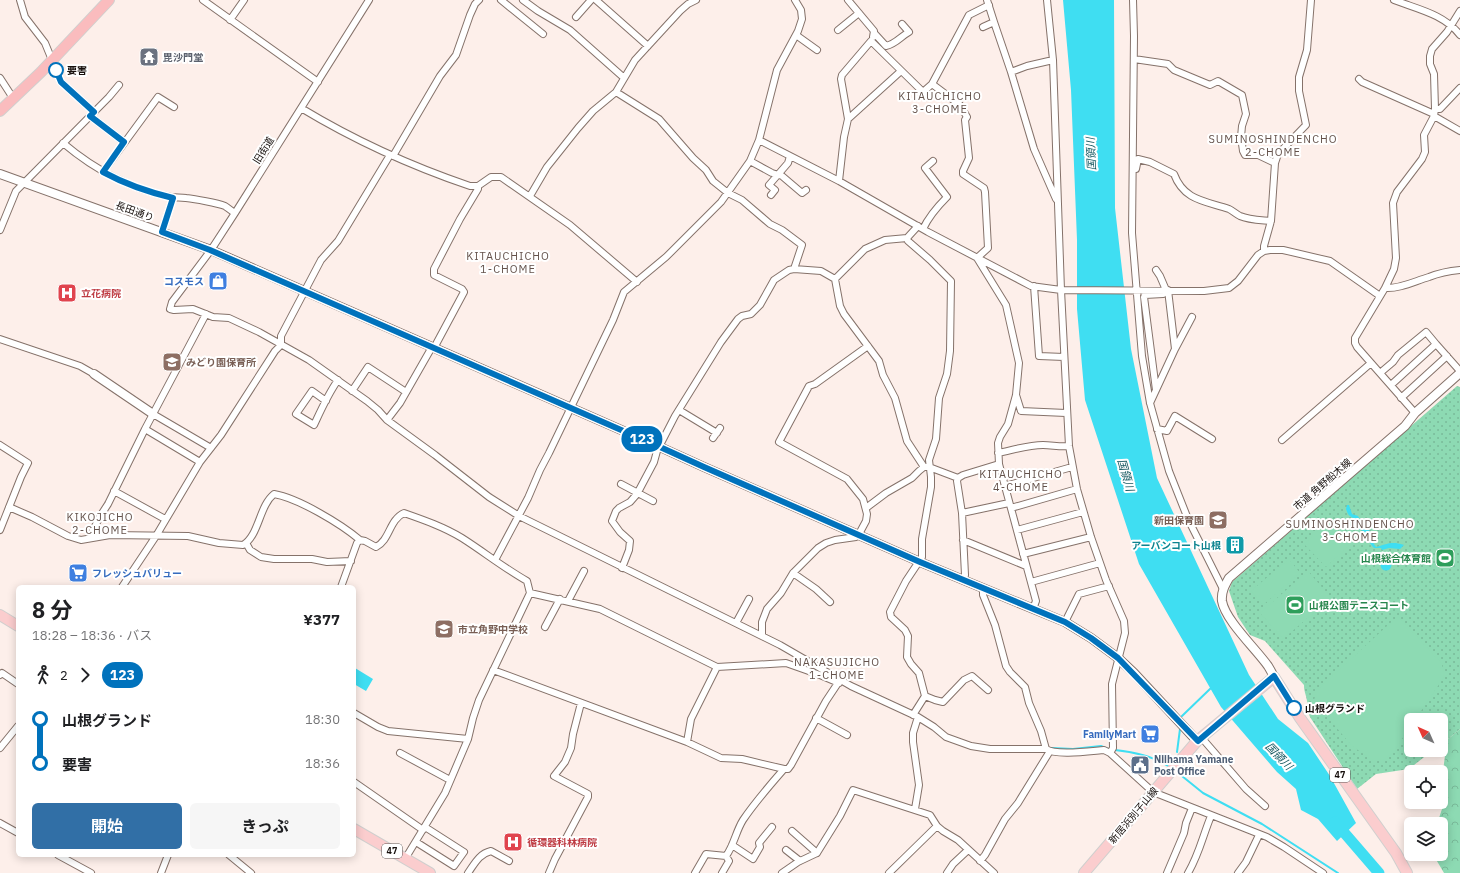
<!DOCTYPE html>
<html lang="ja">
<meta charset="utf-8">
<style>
body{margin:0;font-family:"IBM Plex Sans","Noto Sans JP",sans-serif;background:#f6f6f6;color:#202124;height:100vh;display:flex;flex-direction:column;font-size:15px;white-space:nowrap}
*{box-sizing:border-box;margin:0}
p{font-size:13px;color:#757577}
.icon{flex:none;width:22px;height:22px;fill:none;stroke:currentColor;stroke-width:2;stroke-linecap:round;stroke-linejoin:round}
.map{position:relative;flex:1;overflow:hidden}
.side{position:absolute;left:16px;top:585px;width:340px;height:272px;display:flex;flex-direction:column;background:#fff;border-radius:6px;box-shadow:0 2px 10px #0003}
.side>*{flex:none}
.badge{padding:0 8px;border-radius:13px;font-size:14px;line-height:26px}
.needle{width:26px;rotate:315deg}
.buttons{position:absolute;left:1404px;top:713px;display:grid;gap:8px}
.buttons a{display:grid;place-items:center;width:44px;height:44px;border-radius:6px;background:#fff;box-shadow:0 2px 10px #0003;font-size:20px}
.map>.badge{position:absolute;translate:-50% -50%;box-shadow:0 0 0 2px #fff}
.legs{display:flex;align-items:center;gap:6px;height:44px;padding:0 16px;font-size:13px}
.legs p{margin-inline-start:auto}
.overview{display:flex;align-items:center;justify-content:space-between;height:68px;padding:0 16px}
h1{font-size:22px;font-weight:700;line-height:30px}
.primary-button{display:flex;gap:8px;margin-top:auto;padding:8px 16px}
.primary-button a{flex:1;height:46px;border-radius:6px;background:#316fa6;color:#fff;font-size:16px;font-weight:700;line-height:46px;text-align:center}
.primary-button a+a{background:#f6f6f6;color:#202124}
ul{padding:0 16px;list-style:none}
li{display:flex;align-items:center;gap:14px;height:44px;font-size:15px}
li i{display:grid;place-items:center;width:6px;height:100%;margin:0 5px;background:currentColor}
li i::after{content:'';width:10px;height:10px;margin:-5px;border:3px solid;border-radius:50%;background:#fff}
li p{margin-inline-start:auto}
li:first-child i{background:linear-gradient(#0000 50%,currentColor 0)}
li:last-child i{background:linear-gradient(currentColor 50%,#0000 0)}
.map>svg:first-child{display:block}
</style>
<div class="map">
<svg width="1460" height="873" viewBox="0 0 1460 873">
<defs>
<pattern id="forest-crowns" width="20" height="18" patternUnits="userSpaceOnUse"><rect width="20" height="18" fill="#8ddab3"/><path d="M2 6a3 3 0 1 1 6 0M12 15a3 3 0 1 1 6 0" fill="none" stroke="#79ba99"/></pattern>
<pattern id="park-dots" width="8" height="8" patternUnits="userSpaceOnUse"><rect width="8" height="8" fill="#8ddab3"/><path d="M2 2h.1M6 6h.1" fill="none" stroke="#79ba99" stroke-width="1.8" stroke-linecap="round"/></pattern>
</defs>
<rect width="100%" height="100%" fill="#fdefea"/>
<path fill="url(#forest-crowns)" d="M1460,729V873H1444L1434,856V854H1441V824H1437L1446,797L1441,794V787L1447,740Z"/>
<path fill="url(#park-dots)" d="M1457,386L1460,387V729L1441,745V720H1411V750H1433L1409,769L1376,774L1357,789L1310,717C1307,710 1309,707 1307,701C1306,694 1304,692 1304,685L1265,641L1250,635L1238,617L1229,591L1232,582Z"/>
<path fill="#8ddab3" d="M1329,521L1351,544L1326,567L1304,544Z
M1289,559L1300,573L1263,605L1251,591Z
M1308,571L1331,598L1283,639L1260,613Z
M1398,616L1442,664L1444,677L1415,720H1411V725L1392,754L1384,759L1374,761L1352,746L1314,701L1316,691Z"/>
<path fill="#3fdef2" d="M1063,0H1114L1115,208L1131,349L1157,478L1249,675L1278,719L1308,743L1330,776L1356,823L1337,841L1318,819L1301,810L1296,789L1277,772L1221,707L1139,564L1085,400L1077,309V240L1071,90Z
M1347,505H1349L1352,514L1358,516L1363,525L1369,530L1370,533V538L1376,547C1388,544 1391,541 1404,545L1400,549L1389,548L1382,550L1381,548H1374C1372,546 1369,542 1368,539C1365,531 1367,533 1359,529L1356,520C1350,515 1349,518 1346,509Z
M1380.5 565a5.5 5.5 0 1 1 11 0a5.5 5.5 0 1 1-11 0Z
M355,668L373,679L366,691L354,684Z"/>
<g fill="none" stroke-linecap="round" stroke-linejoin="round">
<path stroke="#3fdef2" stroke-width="2" d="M1182,716L1211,688
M1052,748L1073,749L1101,746L1108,749
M1115,750C1134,752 1153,756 1168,766
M1177,752L1180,729
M1177,772L1203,793L1262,824L1338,873"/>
<path stroke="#3fdef2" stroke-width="11" d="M1335,822L1379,873"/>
<defs>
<path id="minor" d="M20,0L25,17L45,43L61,82L94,112
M203,0L318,82
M369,0L235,213L211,250L172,302L170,309L174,310L193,309L213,317L229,318L259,332L309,360L367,401L378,410L387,420L435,455L489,497L519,516L780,645L851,686L918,717L934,727L946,737L971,746L990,749H1046C1056,756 1091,751 1104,750L1110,753L1153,792L1267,837L1284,847L1323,873
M501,0L543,34
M523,0L538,11L570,30L623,77
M596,0L648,46
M848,0L874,31L873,37
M1047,0L1053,60L1061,290L1069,446L1077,489L1091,537L1106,580L1124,621L1125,633L1112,684L1113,748L1110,753
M1133,0L1134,36L1132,233L1142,356L1150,403L1169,471L1188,519L1223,589
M1394,0C1417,9 1444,14 1460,35
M576,17L591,0
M230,20L244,0
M994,22L1011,72L1027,66L1053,60
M983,27L994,22L987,0
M838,30L859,13
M875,34L886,46C896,44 900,37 909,32L902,24
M796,35L817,50
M1134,59L1168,64L1174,70L1210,85L1218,81L1242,95L1246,114L1242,126L1241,137L1243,151L1245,155H1258L1275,163
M1011,72L1034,149L1056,199
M0,78L13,98
M1359,79L1362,82L1434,114
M932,84L960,105L967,117L965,120L969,158L963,171V174L984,188L985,192L988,248L977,258L1006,305L1019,363L1016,395L1008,424L1000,437L998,443L999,464L1036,601L1033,609
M616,92L659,119L693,158L706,170L713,181L728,193L742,200L770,224L782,230L802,245L794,269
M301,108C354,140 411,166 470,186H478L491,177H501L570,225L637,282
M1435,109H1440L1460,88
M90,116L124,142
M1434,116L1460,131
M848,119L841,79L842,75L871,41L923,92L932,84L969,15L989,5
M759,140L839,181L928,232L1031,286L1061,290L1204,291L1229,288L1238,281L1258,255L1264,251V246L1271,221L1275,163L1278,154L1306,125L1299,91V77L1307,50L1311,0
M63,143C95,170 130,189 171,197C176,198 181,197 186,198C195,199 217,203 225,206C228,208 231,211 235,213
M393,156L440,76L456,55L470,15L475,4L479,0
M750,161L772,173L782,176L802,193L806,190
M1136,169L1138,159L1150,162L1174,174C1184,201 1206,201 1229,209C1233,211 1236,214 1240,216C1249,220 1261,220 1271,221
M103,172L158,97L174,107
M839,181L844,137L848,119L901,71
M771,195L775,190L769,185L788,163L790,156
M530,196L547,167L578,128L593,111L616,92L635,60L680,11L688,4L696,0
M923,229C929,216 937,207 947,197L925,168L933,161
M0,230L16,191L109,97L119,85
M162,232L173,198
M907,238L908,241L930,260L951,281L950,351L947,374L939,398L936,439L929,460L931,477V487L922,539V557L906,581L890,612L891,617L905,630L908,636L907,657L911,664L919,673L925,696L913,715
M1264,251L1270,250H1283L1330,261L1380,296
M1156,270L1160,276L1166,290
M835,279L840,306L844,314L879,361L883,375L895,398L907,441L924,467
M1034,286L1039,356L1064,357
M1385,288L1394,269L1396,258L1393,203L1397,192L1422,159L1425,152L1424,135L1434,116L1435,109L1434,74L1430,64V56L1432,49L1447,32L1460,11
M0,339L80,366L94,374
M434,348L464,292L462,289L434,275V269L460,219L478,189V186
M1175,349L1192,317
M1380,373L1393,362L1398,355L1426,332L1436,344
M1391,385L1436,344L1460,371
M1156,390L1144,297L1145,295L1163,294
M352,391L368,367L406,392
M1016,395L1021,411L1066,413
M1401,398L1447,356
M326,401L312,391L296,414L314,425C321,410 328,394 338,380
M1150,403L1175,349L1168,290
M679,410L717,433
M1415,413L1357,347L1355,343V338L1385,288C1400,289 1415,281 1429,277C1439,273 1449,271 1460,270
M153,414L211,448
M387,420L400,403L432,347
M145,429L200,462
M1157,429L1167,431L1175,416L1212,439
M713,438L720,428
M1282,440L1371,363
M0,445L28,463L21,477L0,530
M998,453C1013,450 1028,445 1043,445C1052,445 1060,447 1069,446
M621,484L653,501
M1005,486L1072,467
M114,491L165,519
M9,507L32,517L68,536L81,540L110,535L188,536L219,543L243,545C259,536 259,506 274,494C298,498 341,524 360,540
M866,508L886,493L912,478L919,471L924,467H929L958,478
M1011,508L1077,489
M962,513L1009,503
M1017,530L1083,512
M93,537L92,533L99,518L108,504L145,429L206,314
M963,540L1026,566
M246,543L250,550L261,557L274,559H312L327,562L351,561
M1023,554L1091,537
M495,560L528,498L540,470L549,453L613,320L624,292L666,257L721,202L750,161L759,140L777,70L798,31L802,19L801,10L795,0
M622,568L629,550L630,541L620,532L612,521L616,511L619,508L630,502L637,494L654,462L657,451L675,416L721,342L738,319L742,316L751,314L760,305L774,280L789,270L794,269L821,271L835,279L865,249L885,240L907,238L918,226
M793,573L816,589L830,602
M964,580L965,575L962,513L957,481L958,478L963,475L999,464
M1031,582L1100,563
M122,587L156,536L200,462L221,435L275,351L281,345V336L321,260L338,241L390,155
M341,587L357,543L360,540L365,541L376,547C390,540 389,520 404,513C424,520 444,527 462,538C484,552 504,568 527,581L530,593L600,609L717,667L786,663L820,675L839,683
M983,588V595L995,625L1006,666L1010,672L1025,687L1029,703L1041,731L1046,749
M568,601L584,571
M1065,622L1079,594L1109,586
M736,623L749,599
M545,627L560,599
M762,636V622L767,609L781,593L793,573L818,548L826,543L835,540L856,537L859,534L866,521L867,514L863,499L847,479L779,442L809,386L815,384L868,346
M493,670L687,742L721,758L742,759L784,769
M0,675L2,673L18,684
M925,696L935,700L943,702L964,680L972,676L988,690
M354,713L378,727L388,731L468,739
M816,718L847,735
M1201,737L1246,789L1265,806
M687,742L691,719L717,667
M0,748L18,726
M400,753L450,780
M354,782L423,830
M915,809L919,785L913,742V733L918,717
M0,823L18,833
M792,831L817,853
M416,842L454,866L464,852L425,827
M732,845L753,859L760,847L759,843L772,827
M786,850L800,861
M58,855L91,873
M229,855L251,873
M405,859L445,793L468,739L473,718L479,700L530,593
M980,861L985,855L1005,819L1018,803L1050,751
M161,873L168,855
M468,873C475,863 479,854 491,851L509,861
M549,873L555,859L588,797V794L554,776L565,762L571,748L573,734L581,703
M695,873L706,854L726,856C734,845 736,831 743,820C755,802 770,785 784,769H788L791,765L826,701L840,680
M722,873L729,861L726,856
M782,873L798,862L817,853L840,816L853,790L930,815L937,826L943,831L958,840L994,873
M889,873L937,826
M947,873L953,864L968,850
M1167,873L1184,833L1186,823L1192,808
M1188,873C1199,855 1203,835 1211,816
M1238,873L1246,862L1259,835"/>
<path id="tertiary" d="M0,174L211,250L660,447L704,467L920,562L1065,622L1091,638L1118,658L1134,673L1197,741
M94,374L153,414
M1274,677C1272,673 1270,669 1268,666C1256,649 1225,620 1222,601C1221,592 1225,585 1229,578L1405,426L1415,413L1460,373"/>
<path id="primary" d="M0,615L18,626
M354,829L430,873
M1084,873L1197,741L1274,677L1300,718L1396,853L1407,873"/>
<path id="trunk" d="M0,111L41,72L109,0"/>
</defs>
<use href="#minor" stroke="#85726a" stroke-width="8"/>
<use href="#tertiary" stroke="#85726a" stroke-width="10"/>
<use href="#primary" stroke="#d0cfce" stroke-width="12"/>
<use href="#trunk" stroke="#d0cfce" stroke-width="12"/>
<use href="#minor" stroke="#fff" stroke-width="6"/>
<use href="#tertiary" stroke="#fff" stroke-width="8"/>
<use href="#primary" stroke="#fbcdce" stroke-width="10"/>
<use href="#trunk" stroke="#fabcbe" stroke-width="10"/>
</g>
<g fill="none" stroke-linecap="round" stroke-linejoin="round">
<defs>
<path id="line-1" d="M56,70L61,82L94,112L90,116L124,142L103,172C125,184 148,192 173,198L162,232L210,250L660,447L704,467L920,562L1065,622L1091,638L1118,658L1198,741L1274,676L1294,708"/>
</defs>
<use href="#line-1" stroke="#fff" stroke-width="9"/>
<use href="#line-1" stroke="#0072bc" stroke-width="6"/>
</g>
<defs>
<symbol id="temple-square" viewBox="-11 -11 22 22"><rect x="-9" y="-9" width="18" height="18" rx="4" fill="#6b7280" stroke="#fff"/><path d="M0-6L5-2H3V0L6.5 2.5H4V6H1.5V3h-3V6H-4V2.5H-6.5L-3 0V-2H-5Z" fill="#fff"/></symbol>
<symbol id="shop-square" viewBox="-11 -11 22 22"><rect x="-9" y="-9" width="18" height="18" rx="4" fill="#3f7fe0" stroke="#fff"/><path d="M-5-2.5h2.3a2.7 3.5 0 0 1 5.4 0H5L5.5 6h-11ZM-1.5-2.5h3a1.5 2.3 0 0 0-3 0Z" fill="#fff"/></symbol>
<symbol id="hospital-square" viewBox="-11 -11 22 22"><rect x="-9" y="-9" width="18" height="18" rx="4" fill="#e0444e" stroke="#fff"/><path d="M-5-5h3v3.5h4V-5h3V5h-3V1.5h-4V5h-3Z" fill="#fff"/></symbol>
<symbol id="school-square" viewBox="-11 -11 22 22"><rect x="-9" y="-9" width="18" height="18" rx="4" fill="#8d6e63" stroke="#fff"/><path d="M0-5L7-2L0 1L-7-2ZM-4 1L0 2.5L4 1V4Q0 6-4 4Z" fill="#fff"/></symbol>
<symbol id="building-square" viewBox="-11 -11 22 22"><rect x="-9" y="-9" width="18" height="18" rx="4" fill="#0f9aa8" stroke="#fff"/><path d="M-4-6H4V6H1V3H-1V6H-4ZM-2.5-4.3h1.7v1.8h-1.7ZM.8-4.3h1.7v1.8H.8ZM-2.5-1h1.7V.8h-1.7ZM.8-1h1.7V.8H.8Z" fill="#fff"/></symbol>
<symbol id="stadium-square" viewBox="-11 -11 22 22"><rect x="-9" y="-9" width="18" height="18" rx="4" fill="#2e9e5b" stroke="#fff"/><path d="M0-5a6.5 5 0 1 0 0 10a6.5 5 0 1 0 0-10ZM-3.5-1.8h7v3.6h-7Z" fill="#fff"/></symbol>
<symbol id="supermarket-square" viewBox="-11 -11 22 22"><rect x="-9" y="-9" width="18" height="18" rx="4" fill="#3f7fe0" stroke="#fff"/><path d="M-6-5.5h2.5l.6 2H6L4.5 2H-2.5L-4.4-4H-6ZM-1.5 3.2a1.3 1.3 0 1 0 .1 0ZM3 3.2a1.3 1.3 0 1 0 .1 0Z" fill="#fff"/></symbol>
<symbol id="civic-square" viewBox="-11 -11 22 22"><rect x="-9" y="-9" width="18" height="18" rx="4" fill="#5c6f8a" stroke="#fff"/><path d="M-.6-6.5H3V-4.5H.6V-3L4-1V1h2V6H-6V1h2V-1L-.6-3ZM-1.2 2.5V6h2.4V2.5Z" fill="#fff"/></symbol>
</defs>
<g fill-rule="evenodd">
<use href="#temple-square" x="138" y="46" width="22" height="22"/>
<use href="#shop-square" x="207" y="270" width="22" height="22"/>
<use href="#hospital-square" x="56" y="282" width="22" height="22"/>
<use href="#school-square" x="161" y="351" width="22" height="22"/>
<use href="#school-square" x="1207" y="509" width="22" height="22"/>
<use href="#building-square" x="1224" y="534" width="22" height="22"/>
<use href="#stadium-square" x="1434" y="547" width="22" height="22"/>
<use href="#supermarket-square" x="67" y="562" width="22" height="22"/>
<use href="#stadium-square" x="1284" y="594" width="22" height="22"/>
<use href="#school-square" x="433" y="618" width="22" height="22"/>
<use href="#supermarket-square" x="1139" y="723" width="22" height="22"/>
<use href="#civic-square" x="1129" y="754" width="22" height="22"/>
<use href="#hospital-square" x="502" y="831" width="22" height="22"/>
</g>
<g fill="#fff" stroke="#0072bc" stroke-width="2">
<circle cx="56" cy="70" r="7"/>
<circle cx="1294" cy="708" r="7"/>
</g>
<g text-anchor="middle" stroke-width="4" stroke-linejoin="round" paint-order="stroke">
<g fill="#fff" stroke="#5c5755" stroke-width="1">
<rect x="1330" y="768" width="20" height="14" rx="3"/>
<rect x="382" y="844" width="20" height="14" rx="3"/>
</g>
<g font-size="9" font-weight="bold" fill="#160f0c">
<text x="1340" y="778">47</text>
<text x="392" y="854">47</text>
</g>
<g font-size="10" font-weight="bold" fill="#5b616d" stroke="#fff" text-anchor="start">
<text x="163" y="61">毘沙門堂</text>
</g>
<g font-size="10" font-weight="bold" fill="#160f0c" stroke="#fff" text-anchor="start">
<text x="67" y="74">要害</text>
<text x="1305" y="712">山根グランド</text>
</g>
<g font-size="10" fill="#160f0c" stroke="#fff">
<text transform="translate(263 150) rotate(-58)" y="4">旧街道</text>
<text transform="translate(135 211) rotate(20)" y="4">長田通り</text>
<text transform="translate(1322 484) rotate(-41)" y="4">市道 角野船木線</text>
<text transform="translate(1133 815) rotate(-50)" y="4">新居浜別子山線</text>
</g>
<g font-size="10" font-weight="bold" fill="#366cbe" stroke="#fff" text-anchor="end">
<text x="204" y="285">コスモス</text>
<text x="92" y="577" text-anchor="start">フレッシュバリュー</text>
<text x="1136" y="738">FamilyMart</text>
</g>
<g font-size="10" font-weight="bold" fill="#be3a42" stroke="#fff" text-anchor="start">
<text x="81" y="297">立花病院</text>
<text x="527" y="846">循環器科林病院</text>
</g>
<g font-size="10" font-weight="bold" fill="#785e54" stroke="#fff" text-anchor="start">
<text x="186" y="366">みどり園保育所</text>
<text x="1204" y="524" text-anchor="end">新田保育園</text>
<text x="458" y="633">市立角野中学校</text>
</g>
<g font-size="10" font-weight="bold" fill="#0d838f" stroke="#fff" text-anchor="end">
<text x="1221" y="549">アーバンコート山根</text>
</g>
<g font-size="10" font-weight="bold" fill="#27864d" stroke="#fff" text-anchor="end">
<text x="1431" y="562">山根総合体育館</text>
<text x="1309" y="609" text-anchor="start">山根公園テニスコート</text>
</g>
<g font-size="10" font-weight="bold" fill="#4e5e75" stroke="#fff" text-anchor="start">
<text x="1154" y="763">Niihama Yamane<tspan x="1154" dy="12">Post Office</tspan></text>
</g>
<g font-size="11" letter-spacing="1" fill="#64524b" stroke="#fff">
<text x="940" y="100">KITAUCHICHO<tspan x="940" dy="13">3-CHOME</tspan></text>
<text x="1273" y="143">SUMINOSHINDENCHO<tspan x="1273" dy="13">2-CHOME</tspan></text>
<text x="508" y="260">KITAUCHICHO<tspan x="508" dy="13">1-CHOME</tspan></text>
<text x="1021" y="478">KITAUCHICHO<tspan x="1021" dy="13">4-CHOME</tspan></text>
<text x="100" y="521">KIKOJICHO<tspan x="100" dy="13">2-CHOME</tspan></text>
<text x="1350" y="528">SUMINOSHINDENCHO<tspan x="1350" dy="13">3-CHOME</tspan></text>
<text x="837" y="666">NAKASUJICHO<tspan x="837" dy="13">1-CHOME</tspan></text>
</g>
<g font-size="11" font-style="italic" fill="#175860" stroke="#fff">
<text transform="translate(1091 154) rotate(-93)" y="4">国領川</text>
<text transform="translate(1126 475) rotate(74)" y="4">国領川</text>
<text transform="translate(1279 756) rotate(46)" y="4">国領川</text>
</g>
</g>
</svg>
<div class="buttons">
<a><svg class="needle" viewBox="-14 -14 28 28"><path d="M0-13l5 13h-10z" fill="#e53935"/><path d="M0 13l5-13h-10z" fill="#757577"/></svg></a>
<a><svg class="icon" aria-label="locate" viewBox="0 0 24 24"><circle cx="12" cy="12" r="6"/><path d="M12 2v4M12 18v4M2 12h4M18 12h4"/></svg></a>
<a><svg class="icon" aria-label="layers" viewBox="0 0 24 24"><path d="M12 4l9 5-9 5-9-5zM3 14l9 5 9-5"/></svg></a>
</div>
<b class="badge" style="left:642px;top:439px;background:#0072bc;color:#fff">123</b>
<section class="side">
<div class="overview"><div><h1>8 分</h1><p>18:28 – 18:36 · バス</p></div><b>¥377</b></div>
<div class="legs"><svg class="icon" aria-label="walk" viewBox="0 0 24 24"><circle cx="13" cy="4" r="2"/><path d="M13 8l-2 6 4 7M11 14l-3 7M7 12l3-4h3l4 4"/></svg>2<svg class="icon" aria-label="forward" viewBox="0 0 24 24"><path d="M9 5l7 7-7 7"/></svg><b class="badge" style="background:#0072bc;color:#fff">123</b></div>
<ul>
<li><i style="color:#0072bc"></i><b>山根グランド</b><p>18:30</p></li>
<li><i style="color:#0072bc"></i><b>要害</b><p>18:36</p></li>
</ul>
<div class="primary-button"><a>開始</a><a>きっぷ</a></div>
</section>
</div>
